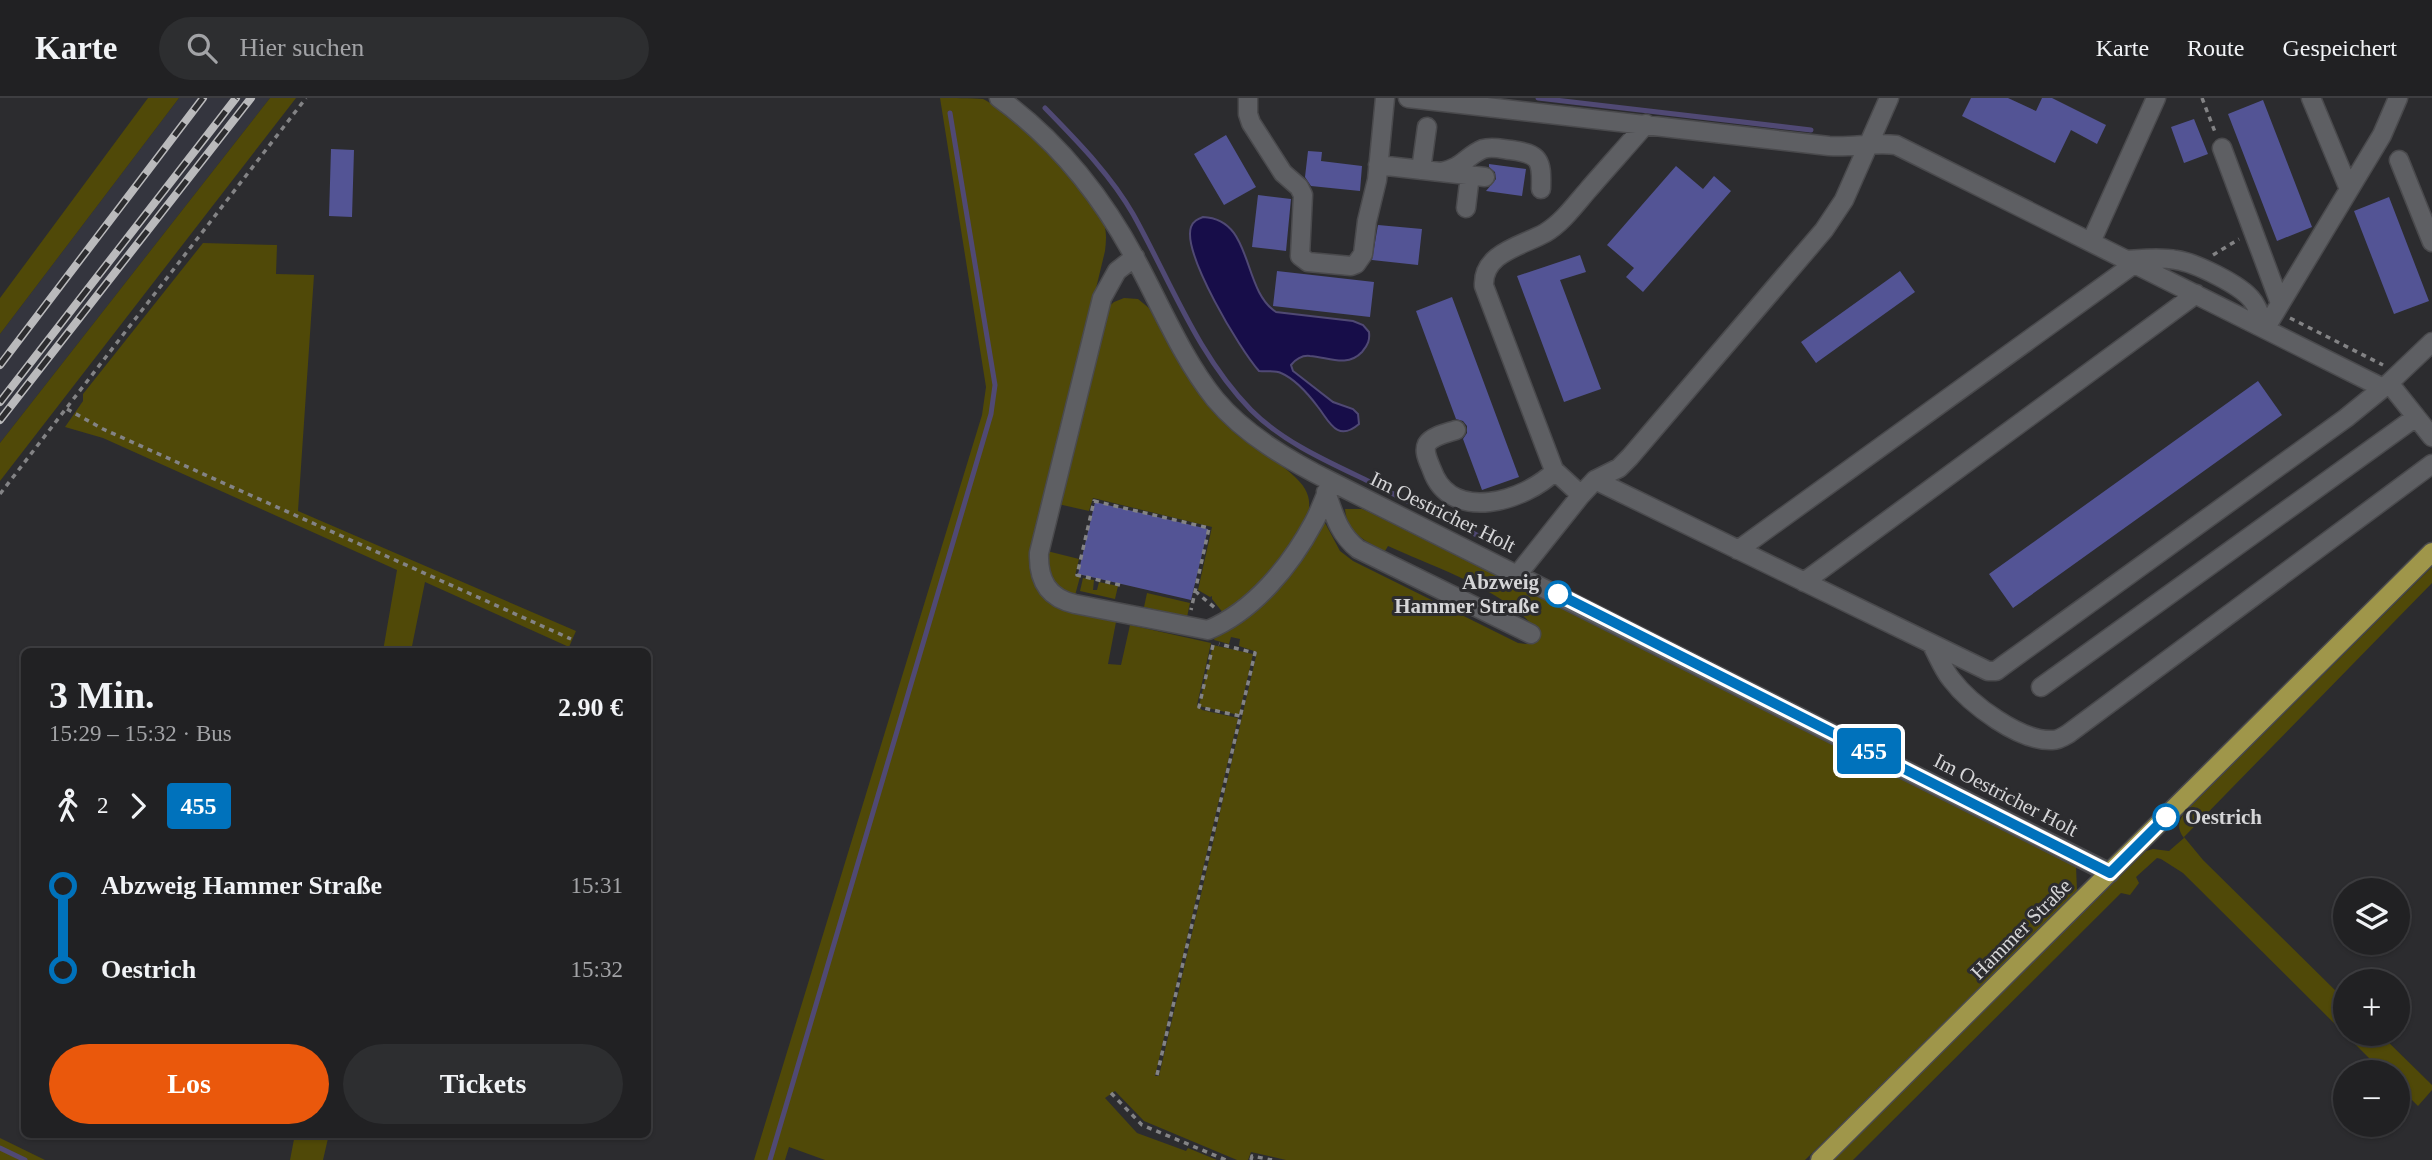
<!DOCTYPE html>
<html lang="de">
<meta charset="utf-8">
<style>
body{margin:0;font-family:"Times New Roman",serif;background:#2d2e30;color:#f1f3f6;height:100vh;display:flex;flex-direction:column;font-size:26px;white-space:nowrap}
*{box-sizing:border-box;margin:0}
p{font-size:23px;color:#a2a3a6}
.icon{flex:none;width:38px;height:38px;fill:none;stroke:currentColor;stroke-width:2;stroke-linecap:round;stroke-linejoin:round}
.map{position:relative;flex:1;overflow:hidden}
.side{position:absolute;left:21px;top:550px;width:630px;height:490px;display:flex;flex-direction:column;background:#212123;border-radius:10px;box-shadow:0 2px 5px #0004,0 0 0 2px #3e3e41}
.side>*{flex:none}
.badge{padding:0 14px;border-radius:5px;font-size:24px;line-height:46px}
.tools{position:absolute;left:2333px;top:780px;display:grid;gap:14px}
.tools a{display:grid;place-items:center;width:77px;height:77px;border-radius:50%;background:#212123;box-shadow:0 2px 5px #0004,0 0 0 2px #3e3e41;font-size:35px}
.map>.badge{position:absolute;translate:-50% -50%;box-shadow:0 0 0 4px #fff}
.legs{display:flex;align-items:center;gap:10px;height:77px;padding:0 28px;font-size:23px}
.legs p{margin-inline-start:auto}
.headline{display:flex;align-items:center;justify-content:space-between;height:119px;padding:0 28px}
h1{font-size:38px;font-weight:700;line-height:52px}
.cta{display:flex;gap:14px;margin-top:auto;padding:14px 28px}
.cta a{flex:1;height:80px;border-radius:42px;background:#ea580c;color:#fff;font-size:28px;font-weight:700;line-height:80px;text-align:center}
.cta a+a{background:#2d2e30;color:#f1f3f6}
ul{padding:0 28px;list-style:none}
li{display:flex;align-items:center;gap:24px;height:84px;font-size:26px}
li i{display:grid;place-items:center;width:10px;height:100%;margin:0 9px;background:currentColor}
li i::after{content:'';width:18px;height:18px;margin:-9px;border:5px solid;border-radius:50%;background:#212123}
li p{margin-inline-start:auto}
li:first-child i{background:linear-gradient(#0000 50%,currentColor 0)}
li:last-child i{background:linear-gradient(currentColor 50%,#0000 0)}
header{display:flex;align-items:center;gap:42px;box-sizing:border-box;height:98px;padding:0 35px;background:#212123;border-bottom:2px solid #3e3e41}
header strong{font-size:33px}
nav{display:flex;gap:38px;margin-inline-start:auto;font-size:24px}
.search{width:490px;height:63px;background:#2d2e30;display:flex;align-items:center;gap:18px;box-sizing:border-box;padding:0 24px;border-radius:38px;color:#a2a3a6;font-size:26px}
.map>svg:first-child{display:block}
</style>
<header>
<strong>Karte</strong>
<div class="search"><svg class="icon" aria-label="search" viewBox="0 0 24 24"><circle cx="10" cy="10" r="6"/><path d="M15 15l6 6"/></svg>Hier suchen</div>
<nav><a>Karte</a><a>Route</a><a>Gespeichert</a></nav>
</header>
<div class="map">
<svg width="2432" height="1062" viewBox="0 0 2432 1062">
<rect width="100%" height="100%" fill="#2c2c2f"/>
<path fill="#34353e" d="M179,0H270L0,345V236Z"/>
<path fill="#504908" d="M148,0H179L0,236V200Z
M270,0H296L0,383V345Z
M940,0C952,0 973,0 983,1C1013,15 1092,96 1104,126C1107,135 1106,144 1105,153L1033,453L1066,512L1116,524L1108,566L1121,567L1130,527L1211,545L1197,607L1202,612L1238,620L1155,978H1159L1257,554L1239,548L1240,541L1231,539L1229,546L1214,542L1215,539L1238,525L1324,423L1340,453L1353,463L1518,545L1527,546L1533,542L1534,530C1509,494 1429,467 1388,448L1385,453C1365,443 1347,435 1345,411H1362L1369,414L2076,768L2077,793L1805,1062H1286L1251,1054L1248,1062H1237L1144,1023L1115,993L1105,1000L1137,1035L1186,1053L1188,1050L1217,1062H825L789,1049L785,1062H754L982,317L986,289Z
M203,145L277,147L276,176L314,177L298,413L576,533L569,549L425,484L411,553H383L397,472L103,340L65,329L83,303V296Z
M1124,200L1138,201L1149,210C1173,255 1196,299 1234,334C1253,351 1294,371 1305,391C1314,407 1307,421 1299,436L1295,438L1277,467L1256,490L1224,516L1212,501V498L1210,499L1198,492L1212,429L1093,400L1089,413L1058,406L1105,212L1114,204Z
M1047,453L1079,461L1075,478L1080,479L1074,501L1049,483Z
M2432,469V485L2184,739L2203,762L2345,902V936L2183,775L2161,761L2157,760L2136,779L2139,785L2130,797L2121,795L1853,1062H1833L2146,753L2153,751L2169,753L2184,740C2177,731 2178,724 2184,715Z
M1083,480L1094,482L1093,492H1097L1099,484L1118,488L1115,501L1080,493Z
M1147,495L1190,505L1187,519L1144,509Z
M1213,547L1253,556L1239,617L1199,608Z
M2345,936H2380L2432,987V992L2418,1008L2398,988V975H2384Z
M295,1036H329L323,1062H290Z
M0,1040L45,1062H0Z"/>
<path fill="#170d49" stroke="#504974" stroke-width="2" d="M1203,119C1254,121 1241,191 1276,214L1353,223L1363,227L1369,234C1370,242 1368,247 1362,254C1347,270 1328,259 1310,258C1302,257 1296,261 1291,267L1293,273L1333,304L1353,311L1358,316L1359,326C1337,345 1329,323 1318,309C1309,297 1295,281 1281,275C1275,272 1267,274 1259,273C1240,252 1182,155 1191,129C1193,123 1198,121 1203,119Z"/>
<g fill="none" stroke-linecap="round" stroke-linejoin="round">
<path stroke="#504974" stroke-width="5" d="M1538,0L1811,32
M1045,10C1077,43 1110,76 1133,116C1170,182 1197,257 1251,312C1282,343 1324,362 1364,381C1403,401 1443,421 1483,440L1502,443
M0,1050L25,1062
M770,1062L991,316L995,287L950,15"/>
</g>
<path fill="#535495" d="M1971,0H2008L2036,13L2042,0H2052L2106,27L2097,46L2071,32L2055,65L1962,18Z
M2263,2L2312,129L2277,143L2228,16Z
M2194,21L2208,56L2184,65L2171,29Z
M1226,37L1256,89L1224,107L1194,56Z
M331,51L354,52L352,119L329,118Z
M1308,53L1322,54L1321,63L1362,68L1360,93L1311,88L1305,79Z
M1489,66L1526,71L1522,98L1486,93L1496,81L1495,74L1489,69Z
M1676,68L1703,91L1714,78L1731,93L1643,194L1626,179L1634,170L1607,147Z
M1258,97L1291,101L1286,153L1252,149Z
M2389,99L2429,203L2394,216L2354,113Z
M1378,127L1422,131L1418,167L1372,162Z
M1580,157L1586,174L1560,182L1601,291L1564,304L1517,178Z
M1277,173L1374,184L1370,219L1273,208Z
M1900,173L1915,194L1816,265L1801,244Z
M1452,199L1519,379L1482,392L1463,341L1467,335V328L1463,323L1456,321L1416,213Z
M2258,283L2282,317L2013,510L1989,476Z
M1095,404L1208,431L1191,502L1078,476Z"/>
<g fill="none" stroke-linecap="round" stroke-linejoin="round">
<defs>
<path id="minor" d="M999,0C1058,43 1102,98 1136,162C1161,208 1182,260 1215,301C1245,337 1290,363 1332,384L2110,775
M1248,0V16L1251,25L1283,75L1299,89L1303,97L1300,158L1308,164L1351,168L1356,166L1363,156L1367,123L1377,82L1385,0
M1408,0L1829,48C1852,50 1873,44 1896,47L2383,290
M2311,0L2349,91
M1646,26C1627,48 1607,70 1588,92C1575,107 1562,125 1545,135C1522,148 1482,155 1484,188L1554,372L1581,397L1595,382L1988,573H1996L2004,567L2346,320L2389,285L2432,244
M2222,50L2280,205
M2399,62L2432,144
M1378,67L1485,79
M1421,72L1427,29
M1441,74C1463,70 1466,58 1483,51C1492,48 1502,51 1511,52C1540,56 1542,62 1541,91
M1466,110L1470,77
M2091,144L2156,0
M1135,159L1117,173L1102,200L1039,455C1038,482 1048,500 1075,506L1208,532C1254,513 1291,467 1314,424C1321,411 1325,397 1332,384
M2127,162C2143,161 2160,159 2176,162C2194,164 2241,187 2252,202C2259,210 2261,221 2265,231
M2265,231L2382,37L2398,0
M2389,285L2432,339
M1456,332C1447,335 1432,338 1427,346C1423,354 1429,364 1432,372C1451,426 1525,403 1555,373
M1595,382L1619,370L1630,359L1824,132L1844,102L1889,0
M1326,394C1334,417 1339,436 1358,451L1531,536
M1738,452L2134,166
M1518,476L1581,397
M1804,484L2196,196
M1932,547C1938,558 1943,571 1951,581C1970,606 2020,644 2053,642C2058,642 2063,639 2068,636L2432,366
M2041,589L2416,319"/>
<path id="major" d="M1820,1062L2432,454"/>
</defs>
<use href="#minor" stroke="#4a4a4d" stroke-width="21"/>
<use href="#major" stroke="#4a4a4d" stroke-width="21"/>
<path stroke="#838385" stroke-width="3.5" stroke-dasharray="5 5" stroke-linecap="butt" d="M2202,0L2215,34
M2213,157L2239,141
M2290,220L2383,267
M67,311L103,331L571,541
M0,396L306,0
M1120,487L1077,477L1094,403L1209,430L1191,512
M1195,493L1215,510
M1213,547L1199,609L1240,618
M1157,977L1255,555L1219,546
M1111,995L1142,1027L1226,1062
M1251,1062L1252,1058L1272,1062"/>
<use href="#minor" stroke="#5e5f63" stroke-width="18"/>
<use href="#major" stroke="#9f964a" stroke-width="18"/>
<defs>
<path id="rail" d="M0,267L203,0
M0,304L236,0
M0,322L251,0"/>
</defs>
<use href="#rail" stroke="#bababc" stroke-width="8"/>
<use href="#rail" stroke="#2c2c2f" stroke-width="5" stroke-dasharray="16" stroke-linecap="butt"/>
</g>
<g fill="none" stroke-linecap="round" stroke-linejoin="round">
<defs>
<path id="line-1" d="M1558,496L2110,775L2166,719"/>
</defs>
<use href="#line-1" stroke="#fff" stroke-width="16"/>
<use href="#line-1" stroke="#0072bc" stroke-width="10"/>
</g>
<g fill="#fff" stroke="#0072bc" stroke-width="3.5">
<circle cx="1558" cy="496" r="12"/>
<circle cx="2166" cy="719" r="12"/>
</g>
<g text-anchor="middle" stroke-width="6" stroke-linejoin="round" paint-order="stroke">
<g font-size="21" fill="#d5d5d7" stroke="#2c2c2f">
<text transform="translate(1443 414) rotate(26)" y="7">Im Oestricher Holt</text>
<text transform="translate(2006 697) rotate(27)" y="7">Im Oestricher Holt</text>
<text transform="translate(2021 831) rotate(-45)" y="7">Hammer Straße</text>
</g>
<g font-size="21" font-weight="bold" fill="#d5d5d7" stroke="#2c2c2f" text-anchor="end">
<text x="1539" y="491">Abzweig<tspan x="1539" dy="24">Hammer Straße</tspan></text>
<text x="2185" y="726" text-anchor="start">Oestrich</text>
</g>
</g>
</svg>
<div class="tools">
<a><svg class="icon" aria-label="layers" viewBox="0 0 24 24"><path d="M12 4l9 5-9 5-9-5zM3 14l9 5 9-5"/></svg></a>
<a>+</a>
<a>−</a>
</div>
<b class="badge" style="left:1869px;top:653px;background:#0072bc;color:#fff">455</b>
<section class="side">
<div class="headline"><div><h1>3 Min.</h1><p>15:29 – 15:32 · Bus</p></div><b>2.90 €</b></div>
<div class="legs"><svg class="icon" aria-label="walk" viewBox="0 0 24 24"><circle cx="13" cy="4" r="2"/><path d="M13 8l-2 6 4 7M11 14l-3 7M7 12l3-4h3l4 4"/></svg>2<svg class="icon" aria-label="forward" viewBox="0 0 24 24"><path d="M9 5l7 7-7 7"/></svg><b class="badge" style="background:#0072bc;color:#fff">455</b></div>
<ul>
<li><i style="color:#0072bc"></i><b>Abzweig Hammer Straße</b><p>15:31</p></li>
<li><i style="color:#0072bc"></i><b>Oestrich</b><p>15:32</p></li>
</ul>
<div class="cta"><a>Los</a><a>Tickets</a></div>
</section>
</div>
